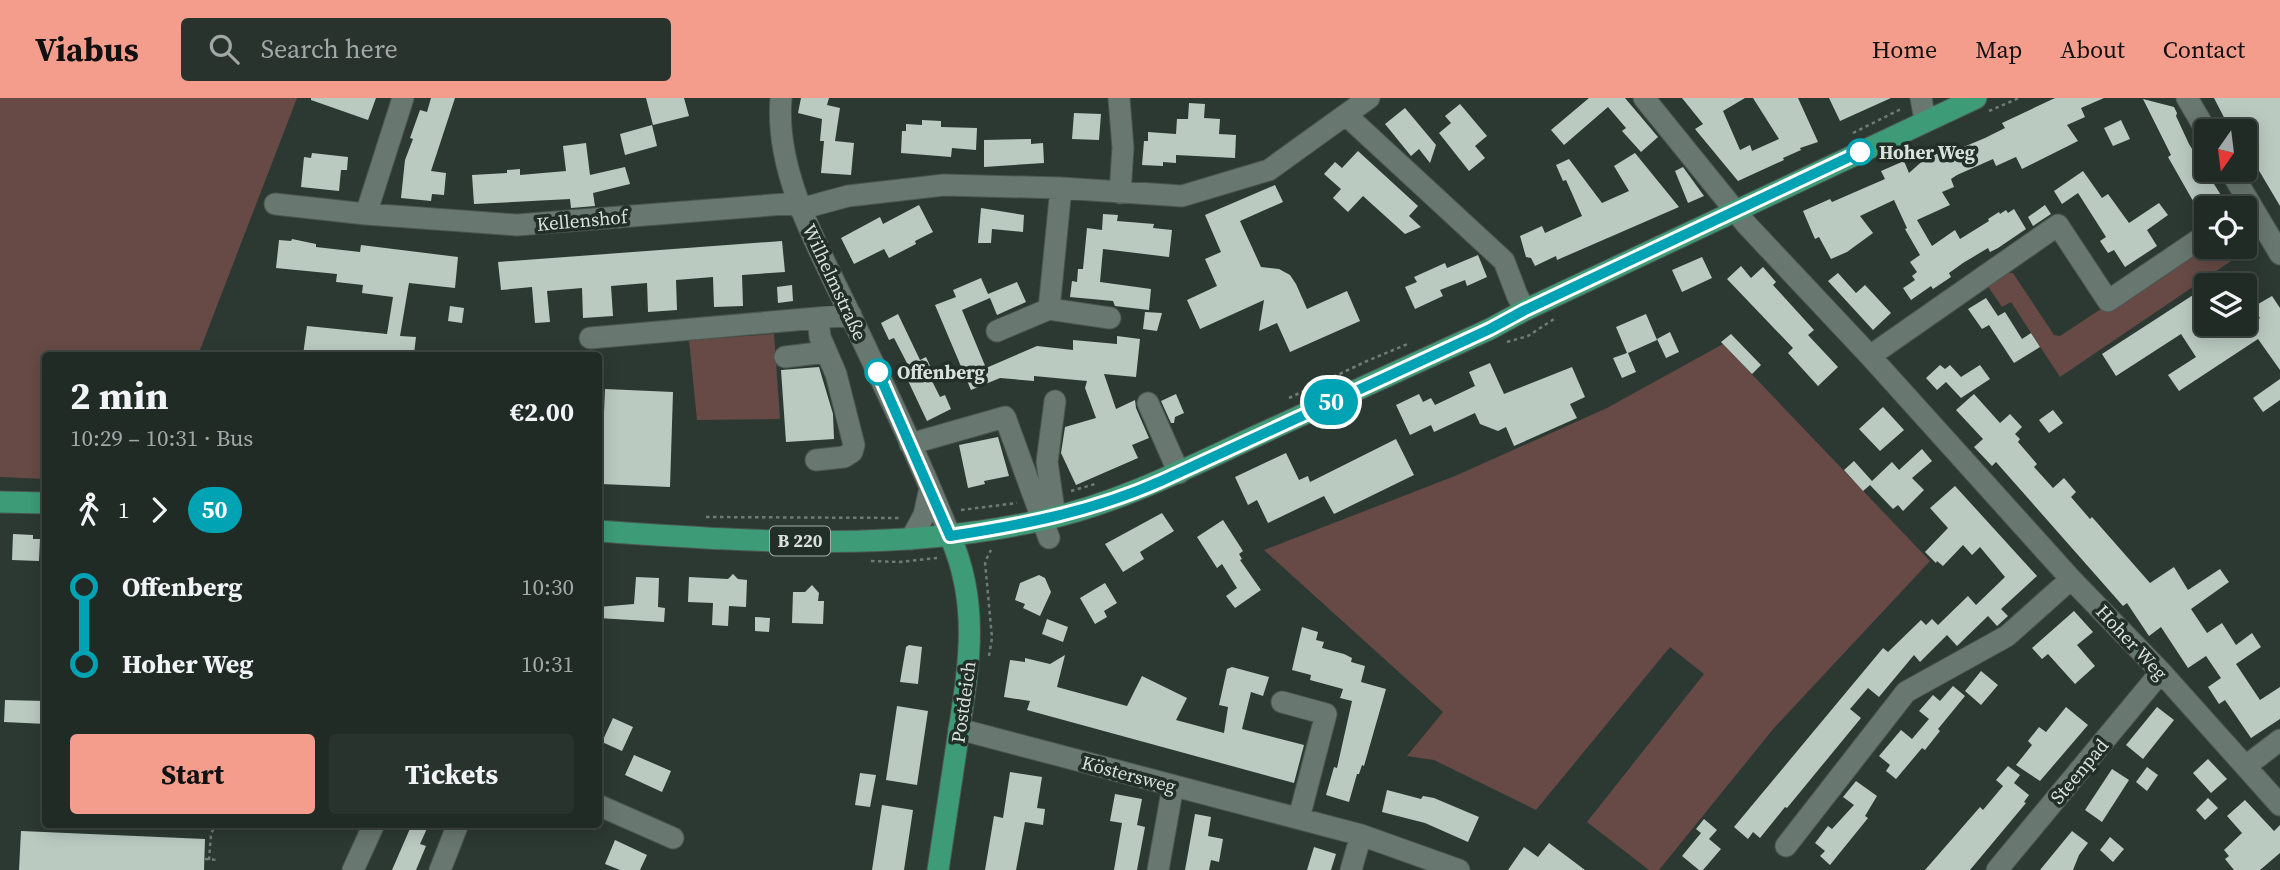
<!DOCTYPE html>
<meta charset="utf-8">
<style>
body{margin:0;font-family:"Source Serif 4",serif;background:#29332e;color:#f1f3f6;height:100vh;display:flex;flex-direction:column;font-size:26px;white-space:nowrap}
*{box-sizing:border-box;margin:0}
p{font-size:23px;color:#a2a7a7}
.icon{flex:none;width:38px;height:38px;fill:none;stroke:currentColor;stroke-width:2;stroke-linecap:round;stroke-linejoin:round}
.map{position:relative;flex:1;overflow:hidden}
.panel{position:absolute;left:42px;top:254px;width:560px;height:476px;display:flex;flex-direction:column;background:#212b26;border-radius:7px;box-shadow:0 4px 18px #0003,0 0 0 2px #3e4743}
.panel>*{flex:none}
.badge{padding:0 14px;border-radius:23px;font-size:24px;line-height:46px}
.needle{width:46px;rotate:194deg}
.tools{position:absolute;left:2194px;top:21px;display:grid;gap:14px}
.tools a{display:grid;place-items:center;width:63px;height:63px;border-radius:7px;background:#212b26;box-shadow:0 4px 18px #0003,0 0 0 2px #3e4743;font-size:35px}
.map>.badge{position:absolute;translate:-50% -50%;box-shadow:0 0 0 4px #fff}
.legs{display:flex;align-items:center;gap:10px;height:77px;padding:0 28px;font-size:23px}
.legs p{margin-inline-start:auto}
.summary{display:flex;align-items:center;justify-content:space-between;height:119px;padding:0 28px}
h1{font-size:38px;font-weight:700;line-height:52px}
.primary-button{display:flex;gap:14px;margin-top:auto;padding:14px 28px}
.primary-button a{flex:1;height:80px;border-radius:7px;background:#f59d8d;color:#111;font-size:28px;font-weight:700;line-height:80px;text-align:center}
.primary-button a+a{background:#29332e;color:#f1f3f6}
ul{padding:0 28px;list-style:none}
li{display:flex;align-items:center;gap:24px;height:77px;font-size:26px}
li i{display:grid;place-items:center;width:10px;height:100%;margin:0 9px;background:currentColor}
li i::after{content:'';width:18px;height:18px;margin:-9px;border:5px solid;border-radius:50%;background:#212b26}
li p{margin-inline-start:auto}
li:first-child i{background:linear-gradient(#0000 50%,currentColor 0)}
li:last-child i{background:linear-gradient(currentColor 50%,#0000 0)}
header{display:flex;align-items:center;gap:42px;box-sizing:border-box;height:98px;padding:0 35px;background:#f59d8d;color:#111}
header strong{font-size:33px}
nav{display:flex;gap:38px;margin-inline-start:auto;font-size:24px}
.search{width:490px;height:63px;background:#29332e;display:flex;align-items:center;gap:18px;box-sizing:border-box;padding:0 24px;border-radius:7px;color:#a2a7a7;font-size:26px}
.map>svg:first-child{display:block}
</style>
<header>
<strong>Viabus</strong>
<div class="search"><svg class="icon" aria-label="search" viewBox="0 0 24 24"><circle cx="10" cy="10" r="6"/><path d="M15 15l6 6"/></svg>Search here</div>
<nav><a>Home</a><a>Map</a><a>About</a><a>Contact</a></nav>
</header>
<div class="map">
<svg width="2280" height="772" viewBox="0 0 2280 772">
<rect width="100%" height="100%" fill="#2c3932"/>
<path fill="#674a45" d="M0,0H297L198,257H46L45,381L0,379Z
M2245,116L2262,142L2060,279L2011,204L2002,209L1987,187L2005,175H2013L2054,237L2060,238L2207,141V149H2245Z
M774,236L780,321L697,322L689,242Z
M1723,246L1930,463L1774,630L1659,772H1649L1587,724L1704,576L1670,549L1536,712L1434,662L1407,658L1443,614L1264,452L1455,378L1607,310Z"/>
<path fill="#bacac1" d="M311,0H376L368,22L311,2Z
M431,0H455L431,73L446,75L444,97L432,96L431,103L401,100L405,62L413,41L410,40L420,12L427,14Z
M646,0H684L689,18L653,27Z
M801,0H829L827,7L840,10L835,43L854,45L851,77L821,75L824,43H820L822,21L798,15Z
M1589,0H1625L1658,39L1641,54L1622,33L1626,30L1608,9L1564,47L1551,32Z
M1682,0H1745L1723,13L1740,52L1750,47L1752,53L1779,41L1753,0H1798L1818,44L1800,50L1801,52L1783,60L1784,62L1738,83L1695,31L1703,26Z
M1829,0H1891L1840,23Z
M2055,0H2104L2081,10L2085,19L2067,27L2078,43L2022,71L2016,59L1996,68L1993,61L1957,77L1951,81L1954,89L1942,94L1950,107L1917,122L1932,148L1955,132L1960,141L1989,123L1988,121L1999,114L2000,116L2006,112L2008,115L2014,111L2026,131L1998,150L1990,154L1988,150L1963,165L1949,175L1951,179L1933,191L1931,188L1911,202L1903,190L1915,182L1912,178L1917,174L1910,164L1920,157L1905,131L1907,130L1894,102L1860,118L1873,135L1847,154L1831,161L1819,139L1815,141L1803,113L1830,101L1832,104L1885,81L1881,73L1904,63L1909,75L1927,59L1935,55L1942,58L1985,40L2005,30L2002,25Z
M2214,0H2280V108L2245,49V33H2231Z
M2143,1L2174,9L2177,15L2176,18L2189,46L2224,102L2204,114L2197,101L2193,103L2168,59L2171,57Z
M1189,5L1205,6L1204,20L1220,21L1219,36L1236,37L1235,60L1176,57V65L1163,64V68L1142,67L1144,43H1148V34L1176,36L1177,21H1188Z
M1460,6L1487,38L1475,48L1485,60L1469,73L1439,35L1451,25L1445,18Z
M1405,10L1436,47L1430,65L1419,51L1411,58L1385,26Z
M1074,15L1101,16L1099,42L1072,41Z
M922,22L941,23V29L977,30L976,52L952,50L951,59L901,55L902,33H906V26L922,27Z
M2121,22L2130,41L2113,48L2104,30Z
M652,27L657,48L625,57L620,36Z
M1031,41V46L1043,45L1044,65L984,69V42Z
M586,45L590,77L625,69L630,86L593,95L595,108L571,110L570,101L474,106L472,77L507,75V72L520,71V77L566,73L563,48Z
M1358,53L1418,108L1409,118L1421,129L1405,136L1363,98L1348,114L1333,100L1341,91L1324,76L1335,64L1342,70Z
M312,55L348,59L347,72H341L339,93L301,89L304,59L311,60Z
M1635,55L1679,109L1557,162L1556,158L1535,168L1531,160L1526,159L1520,138L1542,128L1545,135L1582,118L1566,82L1563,83L1556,67L1569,61L1602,105L1629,93L1614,68Z
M1683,69L1704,98L1688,105L1675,73Z
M2083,73L2102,100L2108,96L2129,125L2159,105L2168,117L2147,132L2157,148L2125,169L2114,152L2108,155L2100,143L2106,139L2078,95L2062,106L2054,93Z
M1275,87L1283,104L1240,123L1261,169L1279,171L1290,177L1296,186L1307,211L1347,193L1360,223L1290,254L1277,225L1259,233L1264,202L1200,231L1187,202L1217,188L1205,161L1221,154L1205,117Z
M919,107L933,134L915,143L916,146L889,160L884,151L854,166L841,140L880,119L883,126Z
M2045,107L2051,116L2033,128L2028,119Z
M981,110L1024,117L1023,134L992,131L991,145H978Z
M1103,116L1118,117L1117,123L1154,126L1153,130L1172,132L1169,159L1103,151L1100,184L1151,191L1149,212L1115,208L1113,203L1070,199L1072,183L1077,184L1078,171H1083L1087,130L1102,132Z
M292,141L316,146V149L360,154L361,147L458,159L455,190L409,185L400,238L416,239L414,256L303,257L307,228L387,236L393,199L362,195L363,187L336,184L337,176L276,170L279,142L291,143Z
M782,143L785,174L742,177L743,208L714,209L713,179L676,182L677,212L648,214L647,185L611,188L613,218L583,220L582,190L547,193L550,224L535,225L532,189L501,192L498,164Z
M1478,157L1487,179L1467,188L1465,182L1440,192L1443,198L1415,211L1405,189L1417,184L1414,179L1445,165L1447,170Z
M1702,159L1712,180L1682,194L1672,172Z
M1741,168L1751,180L1763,169L1776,184L1773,187L1814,232L1808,237L1838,269L1818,288L1788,255L1793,250L1727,181Z
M1838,175L1856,195L1865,187L1891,215L1873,232L1828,183Z
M981,180L988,196L1017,184L1026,204L997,217L990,200L962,212L986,270L1037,248L1073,252V242L1117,246V238L1140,241L1136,279L1104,276L1116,311L1135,302L1136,310L1149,340L1132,347L1138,360L1076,387L1061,355L1065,329L1096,320L1085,290L1087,283L1034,278V283L1000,280L971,292L935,207L956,199L953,192Z
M792,187L793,203L778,205L777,189Z
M2207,188V238L2225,226H2228L2235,236L2260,220L2253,209L2272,198L2280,210V272L2258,241L2179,293L2168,277L2196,259L2181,236L2116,278L2102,256Z
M1986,200L1998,218L2005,214L2022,241L2031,235L2040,249L2014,265L1989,227L1982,231L1968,211Z
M450,208L464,210L462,225L448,223Z
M1145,214L1162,215L1157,233L1143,231Z
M898,216L920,262L926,259L932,272L928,275L940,299L945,297L951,311L927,323L902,270L908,267L894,240L889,242L881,225Z
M1646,216L1657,242L1628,255L1636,274L1622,280L1613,260L1627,255L1616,229Z
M1670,234L1679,254L1666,260L1657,241Z
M1731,236L1761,267L1752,276L1721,244Z
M1490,265L1504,296L1572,269L1585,299L1570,306L1577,320L1514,348L1506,329L1498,333L1480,326L1475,315L1434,334L1431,327L1410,337L1396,307L1419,296L1423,304L1431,300L1435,307L1475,288L1469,274Z
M1940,267L1945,271L1950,267L1961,279L1980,267L1990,281L1961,300L1946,284L1937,292L1926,280Z
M819,269L833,316L834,341L786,344L781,272Z
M2280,281V302L2263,314L2253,300Z
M605,291L673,294L670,389L601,386Z
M1176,296L1184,315L1175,319L1174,325H1171L1161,303Z
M1974,296L2000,325L2010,316L2022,329L2015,336L2020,341L2018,344L2037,366L2034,369L2053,390L2064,380L2076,394L2071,399L2090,421L2092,419L2150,485L2174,469L2188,492L2220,471L2229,484L2191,511L2207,535L2222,525L2236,547L2252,535L2261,549L2236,566L2260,602L2280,589V621L2251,640L2225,602L2219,606L2208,589L2221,580L2206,558L2188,570L2161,529L2149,538L2127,505L2123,508L1996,364L1992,368L1974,349L1983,341L1956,312Z
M1883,309L1904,332L1880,353L1859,331Z
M2053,312L2063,325L2049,335L2039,322Z
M998,339L1009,378L984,383L985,386L968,390L959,347Z
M1396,341L1414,377L1334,416L1324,398L1268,425L1257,402L1248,407L1235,379L1286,355L1299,382L1308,378L1310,384Z
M1922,351L1932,363L1912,380L1924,392L1903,413L1898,407L1893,411L1870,387L1863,393L1844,372L1854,363L1872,383L1892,364L1899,372Z
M1955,388L2037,478L2001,511L2008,518L1997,528L1988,518L1957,548L1947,537L1920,564L1914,557L1879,599L1868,590L1850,611L1861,620L1787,710L1785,709L1760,740L1753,734L1748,741L1734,729L1883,550L1888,554L1921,522L1926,527L1932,521L1938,527L1968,498L1976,507L2005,479L1980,449L1972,457L1963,447L1943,468L1937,463L1936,465L1925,454L1948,430L1930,410Z
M1162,415L1174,433L1140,454L1144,461L1123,474L1105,446Z
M1223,422L1243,453L1239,456L1242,461L1240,462L1261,492L1235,510L1226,498L1237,490L1222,466L1217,470L1197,439Z
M13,436L33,437V441H40L39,463L12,462Z
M733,476L738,481L747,482L746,509L729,508L728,528L712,527L713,505L688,504L689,479L728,481Z
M1039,477L1045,480L1051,494L1040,518L1023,510L1025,506L1015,502L1020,485Z
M636,479L659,480L658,509L665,510L664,524L598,520V509L634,506Z
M1105,485L1117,505L1104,513L1107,519L1095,526L1080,500Z
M812,487L819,495L818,503H824L823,526L792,525L793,494H805Z
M2074,513L2093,534L2077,547L2095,568L2075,586L2048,556L2042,561L2032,550Z
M755,519L770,520L769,534L755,533Z
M1047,521L1068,529L1063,544L1042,536Z
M1302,529L1318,534L1316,542L1324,544L1322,550L1344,556L1352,560L1351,564L1365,568L1361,584L1386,591L1364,668L1362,667L1359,676H1357L1349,704L1326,697L1334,669L1337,670L1352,603L1340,600L1343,591L1310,582L1311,577L1292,572Z
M909,547L922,549L918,586L900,584L906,549Z
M1065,557L1057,589L1127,608L1142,578L1187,600L1176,622L1224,635L1228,609L1219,607L1227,571L1232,569L1269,579L1263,598L1251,594L1242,631L1304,647L1294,685L1027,612L1030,603L1004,599L1010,562L1025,564V560L1050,566Z
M1981,573L1998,587L1981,607L1965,593Z
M1953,588L1965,598L1938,631L1940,633L1925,652L1922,650L1896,681L1886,673L1890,667L1879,658L1901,632L1912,641L1929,621L1919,613L1933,597L1940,603Z
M5,602L46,603V626L4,624Z
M897,608L928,613L917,687L886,682Z
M2066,609L2088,627L2040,683L2016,667L2032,647L2028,643L2039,629L2046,634Z
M2157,609L2174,622L2143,661L2126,647Z
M613,620L633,629L622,653L602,644Z
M634,657L671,673L662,694L625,677Z
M2208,661L2227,681L2211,695L2193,675Z
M2008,668L2020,677L2014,685L2029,697L2024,704L2026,705L1970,772H1925L1980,709L1983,712L2003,688L1996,682Z
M2147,669L2158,677L2147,693L2136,684Z
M2112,671L2129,682L2102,724L2085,712Z
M1010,674L1042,679L1037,710L1045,711L1043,727L1025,724L1016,772H985L994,718L1003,720Z
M860,675L876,677L870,709L855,707Z
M1856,683L1877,698L1865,718L1868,720L1830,767L1820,758L1825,753L1815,745L1828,728L1832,731L1854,707L1843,699Z
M1387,692L1421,701L1423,698L1434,700L1479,719L1468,744L1425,725L1382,714Z
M1115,696L1142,701L1137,727L1145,729L1137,772H1114L1122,725L1110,723Z
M2208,700L2218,710L2205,722L2196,712Z
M2245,702L2274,733L2280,727V755L2260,772H2234L2225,761L2229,758L2224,752L2242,735L2227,718Z
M882,707L913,712L904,772H872Z
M1195,716L1211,719L1208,738L1223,741L1219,764L1211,762L1209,772H1185Z
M1704,721L1717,732L1709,741L1721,751L1703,772H1699L1682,758L1701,735L1696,731Z
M412,726H429L420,746L426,748L416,772H392Z
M21,733L205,741L204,772H19Z
M2072,733L2088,745L2079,757L2073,772H2040Z
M2110,739L2124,751L2113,764L2100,752Z
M615,742L647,757L640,772H620L605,766Z
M1549,745L1585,772H1508L1524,749L1538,759Z
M1314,749L1336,756L1331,772H1307Z"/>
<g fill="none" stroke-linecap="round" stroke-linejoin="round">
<defs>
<path id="minor" d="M781,0C774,79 824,159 856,229C889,298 922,367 950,438
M1119,0L1123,50L1120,95
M1644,0L1746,126L1870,258L2071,481L2161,574L2280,707
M1921,0L1925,22
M2187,0L2207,34
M1346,17L1504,163L1517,197L1525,212
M2230,72L2280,156
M275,106L366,116L517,127L798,105
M800,111L848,98L944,87L1061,90L1182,98L1269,72L1369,0
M366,116L403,0
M1049,211L1110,220
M997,233L1049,211L1061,90
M590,240L851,217
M1870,258L2058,127L2108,203L2207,136
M785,259L826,254
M1148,305L1179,375
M910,346L1005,319L1049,440
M816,362L844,359L852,354L854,347L836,276L820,239L818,220
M1055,419L1047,364L1055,303
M911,441L924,417L930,390
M1282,604L1326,616L1299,720
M959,631L1361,737L1459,772
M2246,668L2280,642
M598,707L673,740
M1786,748L1906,594L2007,538L2071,481
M353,772L374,726
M440,772L458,726
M1158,772L1173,688
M1351,772L1361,737
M1997,772L2161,574"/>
<path id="major" d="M0,404L46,405
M598,433C746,443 896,455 1042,422C1117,406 1185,371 1254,339C1332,303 1412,267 1490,231L1525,212L1976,0
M938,772C945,728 951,683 958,639C969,568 980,506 950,438"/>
</defs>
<use href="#minor" stroke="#4b5650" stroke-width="23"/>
<use href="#major" stroke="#4b5650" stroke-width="23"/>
<path stroke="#707b74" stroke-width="2.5" stroke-dasharray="3.5 3.5" stroke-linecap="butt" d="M1989,13L2019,0
M1853,35L1903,10
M1507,244L1528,238L1554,221
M1289,300L1367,263L1410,245
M1071,393L1095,386
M961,412L1017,405
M706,419L902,420
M871,463L899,464L937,460
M989,558L992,540L985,464L991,452
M205,761L217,762
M209,762L211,736L216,726"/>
<use href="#minor" stroke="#68776f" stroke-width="21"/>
<use href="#major" stroke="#3d9c77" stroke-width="21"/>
</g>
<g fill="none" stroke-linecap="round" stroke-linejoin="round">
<defs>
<path id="line-1" d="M878,274L950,438C1022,427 1094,413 1161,383L1490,231L1525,212L1860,54"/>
</defs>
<use href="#line-1" stroke="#fff" stroke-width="16"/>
<use href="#line-1" stroke="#00a3b4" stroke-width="10"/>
</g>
<g fill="#fff" stroke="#00a3b4" stroke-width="3.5">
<circle cx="1860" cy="54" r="12"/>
<circle cx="878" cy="274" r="12"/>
</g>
<g text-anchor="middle" stroke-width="7" stroke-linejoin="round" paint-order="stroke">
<rect fill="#222f28" stroke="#a2aca6" stroke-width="2" x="770" y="428.5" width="60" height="29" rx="5"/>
<g font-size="18" font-weight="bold" fill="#d9e1dc">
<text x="800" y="449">B 220</text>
</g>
<g font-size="19" font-weight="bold" fill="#d9e1dc" stroke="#222f28" text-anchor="start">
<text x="1879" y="61">Hoher Weg</text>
<text x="897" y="281">Offenberg</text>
</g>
<g font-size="19" fill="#d9e1dc" stroke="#222f28">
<text transform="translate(582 122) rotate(-5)" y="7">Kellenshof</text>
<text transform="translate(835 184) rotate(65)" y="7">Wilhelmstraße</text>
<text transform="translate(2132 544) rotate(47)" y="7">Hoher Weg</text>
<text transform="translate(963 604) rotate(-82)" y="7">Postdeich</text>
<text transform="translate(2079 673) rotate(-50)" y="7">Steenpad</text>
<text transform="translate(1129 676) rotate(15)" y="7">Köstersweg</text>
</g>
</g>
</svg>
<div class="tools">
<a><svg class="needle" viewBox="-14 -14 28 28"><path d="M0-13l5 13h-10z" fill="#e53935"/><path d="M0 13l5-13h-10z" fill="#a2a7a7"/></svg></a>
<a><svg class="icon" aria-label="locate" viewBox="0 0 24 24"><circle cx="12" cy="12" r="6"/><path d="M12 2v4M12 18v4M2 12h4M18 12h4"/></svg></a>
<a><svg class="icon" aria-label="layers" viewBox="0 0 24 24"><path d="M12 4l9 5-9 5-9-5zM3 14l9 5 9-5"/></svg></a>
</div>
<b class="badge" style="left:1331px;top:304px;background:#00a3b4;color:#fff">50</b>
<section class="panel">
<div class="summary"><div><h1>2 min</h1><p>10:29 – 10:31 · Bus</p></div><b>€2.00</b></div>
<div class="legs"><svg class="icon" aria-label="walk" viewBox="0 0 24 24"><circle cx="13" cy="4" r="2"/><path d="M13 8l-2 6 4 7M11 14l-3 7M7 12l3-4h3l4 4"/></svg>1<svg class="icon" aria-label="forward" viewBox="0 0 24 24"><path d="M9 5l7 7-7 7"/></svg><b class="badge" style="background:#00a3b4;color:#fff">50</b></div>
<ul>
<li><i style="color:#00a3b4"></i><b>Offenberg</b><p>10:30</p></li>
<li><i style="color:#00a3b4"></i><b>Hoher Weg</b><p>10:31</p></li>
</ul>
<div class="primary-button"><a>Start</a><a>Tickets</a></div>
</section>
</div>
